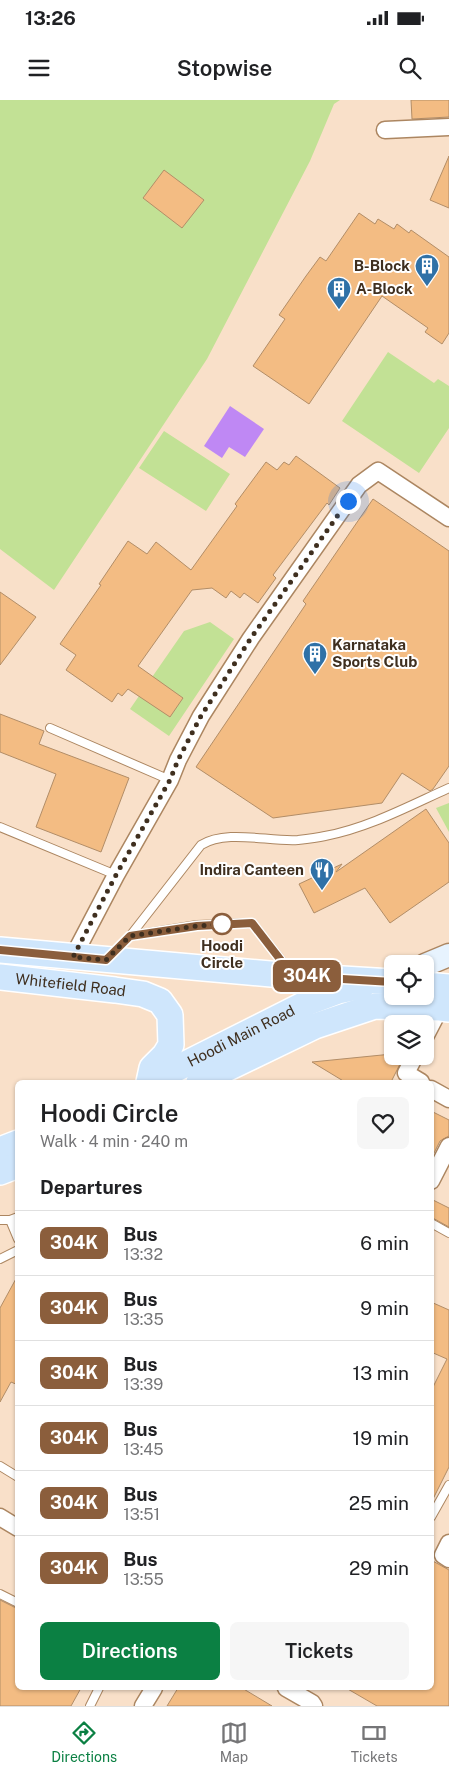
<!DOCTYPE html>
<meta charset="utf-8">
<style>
body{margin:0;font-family:"Public Sans",sans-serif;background:#f6f6f6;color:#202124;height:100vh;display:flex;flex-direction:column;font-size:19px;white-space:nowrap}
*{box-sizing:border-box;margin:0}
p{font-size:16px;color:#757577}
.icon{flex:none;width:28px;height:28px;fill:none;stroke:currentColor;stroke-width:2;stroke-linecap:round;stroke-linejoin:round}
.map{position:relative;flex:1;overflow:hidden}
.panel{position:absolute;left:15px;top:980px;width:419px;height:610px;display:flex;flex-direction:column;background:#fff;border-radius:8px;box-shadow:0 1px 4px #0004}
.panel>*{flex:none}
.badge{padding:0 10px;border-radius:8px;font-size:18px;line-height:32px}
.tools{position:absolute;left:384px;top:855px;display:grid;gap:10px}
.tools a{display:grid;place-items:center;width:50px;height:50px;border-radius:8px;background:#fff;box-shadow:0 1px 4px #0004;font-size:25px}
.you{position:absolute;width:25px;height:25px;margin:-12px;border:4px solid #fff;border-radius:50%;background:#1a73e8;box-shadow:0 0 0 8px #1a73e833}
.map>.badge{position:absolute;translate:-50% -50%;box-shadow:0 0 0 2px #fff}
h2{padding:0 25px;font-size:19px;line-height:45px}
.round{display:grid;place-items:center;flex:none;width:52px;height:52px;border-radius:8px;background:#f6f6f6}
.head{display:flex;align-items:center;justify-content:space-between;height:85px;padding:0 25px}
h1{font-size:24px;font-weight:600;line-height:38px}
.button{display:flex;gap:10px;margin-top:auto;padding:10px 25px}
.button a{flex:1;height:58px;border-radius:8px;background:#0b8043;color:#fff;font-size:20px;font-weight:600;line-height:58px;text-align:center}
.button a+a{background:#f6f6f6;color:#202124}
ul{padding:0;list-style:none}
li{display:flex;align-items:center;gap:15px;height:65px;padding:0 25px;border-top:1px solid #e0e0e0}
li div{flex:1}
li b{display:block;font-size:19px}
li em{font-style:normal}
li .badge{min-width:55px;font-weight:700;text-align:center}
.status{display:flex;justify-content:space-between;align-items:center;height:35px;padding:0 25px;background:#fff;direction:ltr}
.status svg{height:14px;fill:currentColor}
header{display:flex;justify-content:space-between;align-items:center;height:65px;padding:0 25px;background:#fff;font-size:22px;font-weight:600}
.menu{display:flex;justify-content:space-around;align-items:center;height:70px;border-top:1px solid #e0e0e0;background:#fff;font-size:14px;color:#757577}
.menu a{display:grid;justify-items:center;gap:2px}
.menu .current{color:#0b8043}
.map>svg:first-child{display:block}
</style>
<div class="status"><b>13:26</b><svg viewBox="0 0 49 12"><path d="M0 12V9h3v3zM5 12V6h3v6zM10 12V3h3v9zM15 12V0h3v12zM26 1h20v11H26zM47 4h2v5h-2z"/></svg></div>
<header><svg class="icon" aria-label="menu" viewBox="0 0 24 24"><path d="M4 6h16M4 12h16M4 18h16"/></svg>Stopwise<svg class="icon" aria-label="search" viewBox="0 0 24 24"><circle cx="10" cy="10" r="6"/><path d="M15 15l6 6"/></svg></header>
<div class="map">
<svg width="449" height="1606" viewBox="0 0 449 1606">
<rect width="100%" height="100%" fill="#f9e0c9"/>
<path fill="#c2e195" d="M0,0H340L334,4L310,61L207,259L54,490L0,449Z
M388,252L434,283L438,279L449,286V328L419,373L342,321Z
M164,331L230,374L206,411L139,368Z
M210,522L234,539L169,636L130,609L184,531Z
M449,703V732L436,708Z"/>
<path fill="#bf88f4" d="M230,306L264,329L245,357L229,347L222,358L204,346Z"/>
<path fill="#f3bc83" stroke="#b28d67" d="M411,0H449V17L412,19Z
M449,56V108L430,100Z
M164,70L204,100L182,128L143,98Z
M359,113L375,124L378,119L394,129L397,124L409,133L411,130L449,157V233L442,244L425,232L428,228L382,196L309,304L253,266L285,219L279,215L306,176L320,157L326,161Z
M296,356L340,388L329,405L327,403L273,475L276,478L258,503L244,493L240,498L231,491L226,498L212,488L192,490L138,566L183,598L170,617L128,589L122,596L118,593L112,602L66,570L76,555L60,544L101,485L99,484L128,441L147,454L156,442L191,470L237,406L235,404L266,362L277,370L284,362L289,365Z
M373,399L449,451V666L433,689L430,691L402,673L382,703L273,718L196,667L306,504L303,501Z
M0,492L36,517L0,565Z
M0,614L44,631L39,644L129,678L101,752L36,727L56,674L0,652Z
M426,709L449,743V782L390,823L365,788L314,813L299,784L342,764L336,772Z
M392,954V956H404L391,982H345L312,962Z
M431,1011L449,1020V1036L440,1041L431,1059Z
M431,1099L449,1108V1127L431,1117Z
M18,1175V1285L11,1282L0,1302V1208Z
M431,1202L449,1210V1367L431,1403V1291L447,1259L431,1252Z
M431,1460L449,1470V1606H377L346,1588H431Z
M0,1500L18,1509V1588H81L71,1606H0Z
M178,1588H242L272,1606H167Z"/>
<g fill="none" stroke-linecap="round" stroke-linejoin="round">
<defs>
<path id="service" d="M50,628L170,680
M0,727L116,775
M130,836L201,745C227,729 268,742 298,740C307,739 316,738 325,736C368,728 409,706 449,688
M111,855L130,836L197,825L252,823L289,870
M0,1120H10L18,1117
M10,1120L18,1139
M431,1123L449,1133
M0,1159L18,1150
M0,1366L18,1377
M431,1417L449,1385
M0,1494L18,1503
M90,1606L99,1588"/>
<path id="minor" d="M385,30L449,27
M73,857L116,775L170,680L178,660L201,616L251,538L359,385L378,371L449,418
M425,937L440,908
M415,956L406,973L421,982
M431,989L449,999
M431,1081L449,1046
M0,1417L18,1428
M449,1443L443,1455L449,1459
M286,1588L312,1603L314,1606
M143,1606L154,1588"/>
<path id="secondary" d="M425,865L449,855"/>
<g id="primary">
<path d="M0,850L293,876L392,882"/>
<path id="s1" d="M0,877L115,890L143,894L160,901L170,915L171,945L165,955L152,968L149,982"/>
<path d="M425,885L449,887"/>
<path id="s2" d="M150,982L309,902L338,891L362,886"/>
<path d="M199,982L315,926L375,906L440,908L449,909"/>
<path d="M0,1050L18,1043"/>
<path d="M0,1072L18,1065"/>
</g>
</defs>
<use href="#service" stroke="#ac8661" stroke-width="10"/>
<use href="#minor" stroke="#ac8661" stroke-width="19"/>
<use href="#secondary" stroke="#ac8661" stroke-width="25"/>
<use href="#primary" stroke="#fff" stroke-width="28"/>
<use href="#service" stroke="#fff" stroke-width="8"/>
<use href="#minor" stroke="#fff" stroke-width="16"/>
<use href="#secondary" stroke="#e7f3fe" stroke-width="22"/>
<use href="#primary" stroke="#cfe6fc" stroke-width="25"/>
</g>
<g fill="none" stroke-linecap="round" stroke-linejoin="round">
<defs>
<path id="line" d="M0,850L106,860L130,836L197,826L252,823L293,876L392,882"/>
</defs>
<use href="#line" stroke="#fff" stroke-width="11"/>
<use href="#line" stroke="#8b5e3c" stroke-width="8"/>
<path stroke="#3f2f1f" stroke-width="5" stroke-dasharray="0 9" d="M222,824L197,826L130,836L106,860L73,857L116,775L170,680L178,660L201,616L251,538L348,401"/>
</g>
<defs>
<symbol id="building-pin" viewBox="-11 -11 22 30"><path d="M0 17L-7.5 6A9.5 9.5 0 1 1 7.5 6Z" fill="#2f71a7" stroke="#fff"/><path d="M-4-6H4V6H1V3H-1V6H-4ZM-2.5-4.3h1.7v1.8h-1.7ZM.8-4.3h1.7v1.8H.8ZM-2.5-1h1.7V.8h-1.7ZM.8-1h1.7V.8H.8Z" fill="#fff"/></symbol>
<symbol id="restaurant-pin" viewBox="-11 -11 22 30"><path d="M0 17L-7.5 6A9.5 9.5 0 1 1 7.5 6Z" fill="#2f71a7" stroke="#fff"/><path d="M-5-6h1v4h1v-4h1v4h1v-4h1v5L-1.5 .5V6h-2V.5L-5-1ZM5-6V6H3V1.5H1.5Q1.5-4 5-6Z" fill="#fff"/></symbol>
</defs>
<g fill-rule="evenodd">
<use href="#building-pin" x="413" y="152" width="28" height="38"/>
<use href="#building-pin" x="325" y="175" width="28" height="38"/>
<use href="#building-pin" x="301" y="540" width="28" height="38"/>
<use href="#restaurant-pin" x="308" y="756" width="28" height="38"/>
</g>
<circle fill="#fff" stroke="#8b5e3c" stroke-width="2.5" cx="222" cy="824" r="10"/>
<g text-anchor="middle" stroke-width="4" stroke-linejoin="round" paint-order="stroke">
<g font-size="15" font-weight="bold" fill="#3f2f1f" stroke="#fff" text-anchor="end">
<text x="410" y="171">B-Block</text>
<text x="356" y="194" text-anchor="start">A-Block</text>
<text x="332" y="550" text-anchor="start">Karnataka<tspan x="332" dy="17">Sports Club</tspan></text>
<text x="304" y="775">Indira Canteen</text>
</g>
<g font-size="15" font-weight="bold" fill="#3f2f1f" stroke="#fff">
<text x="222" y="851">Hoodi<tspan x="222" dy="17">Circle</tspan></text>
</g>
<g font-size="15" fill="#3f2f1f" stroke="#fff">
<text dy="5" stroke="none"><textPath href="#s1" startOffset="71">Whitefield Road</textPath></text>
<text dy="5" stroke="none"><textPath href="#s2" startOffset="102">Hoodi Main Road</textPath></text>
</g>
</g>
</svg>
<div class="tools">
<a><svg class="icon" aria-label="locate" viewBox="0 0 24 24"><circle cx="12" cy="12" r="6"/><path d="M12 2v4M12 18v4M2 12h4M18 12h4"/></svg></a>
<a><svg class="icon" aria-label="layers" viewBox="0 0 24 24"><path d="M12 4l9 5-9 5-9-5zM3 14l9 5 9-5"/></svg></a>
</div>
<div class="you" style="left:348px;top:401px"></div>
<b class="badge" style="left:307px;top:876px;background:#8b5e3c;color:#fff">304K</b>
<section class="panel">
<div class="head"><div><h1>Hoodi Circle</h1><p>Walk · 4 min · 240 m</p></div><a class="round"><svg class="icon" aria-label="heart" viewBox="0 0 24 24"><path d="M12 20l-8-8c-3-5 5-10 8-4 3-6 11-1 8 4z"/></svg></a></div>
<h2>Departures</h2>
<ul>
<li><span class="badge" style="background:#8b5e3c;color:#fff">304K</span><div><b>Bus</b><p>13:32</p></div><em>6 min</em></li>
<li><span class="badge" style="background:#8b5e3c;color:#fff">304K</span><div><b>Bus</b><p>13:35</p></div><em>9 min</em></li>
<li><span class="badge" style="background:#8b5e3c;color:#fff">304K</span><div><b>Bus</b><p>13:39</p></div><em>13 min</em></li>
<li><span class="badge" style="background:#8b5e3c;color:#fff">304K</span><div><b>Bus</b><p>13:45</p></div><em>19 min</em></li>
<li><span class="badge" style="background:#8b5e3c;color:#fff">304K</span><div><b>Bus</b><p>13:51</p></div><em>25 min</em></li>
<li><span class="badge" style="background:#8b5e3c;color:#fff">304K</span><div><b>Bus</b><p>13:55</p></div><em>29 min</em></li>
</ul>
<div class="button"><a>Directions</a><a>Tickets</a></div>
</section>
</div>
<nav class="menu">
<a class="current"><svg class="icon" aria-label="directions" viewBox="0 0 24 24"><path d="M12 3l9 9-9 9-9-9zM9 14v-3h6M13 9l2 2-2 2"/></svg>Directions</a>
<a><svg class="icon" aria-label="map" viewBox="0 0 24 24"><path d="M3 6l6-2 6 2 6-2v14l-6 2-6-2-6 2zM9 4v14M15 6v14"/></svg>Map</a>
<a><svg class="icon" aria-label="tickets" viewBox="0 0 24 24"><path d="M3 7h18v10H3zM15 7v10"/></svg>Tickets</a>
</nav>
